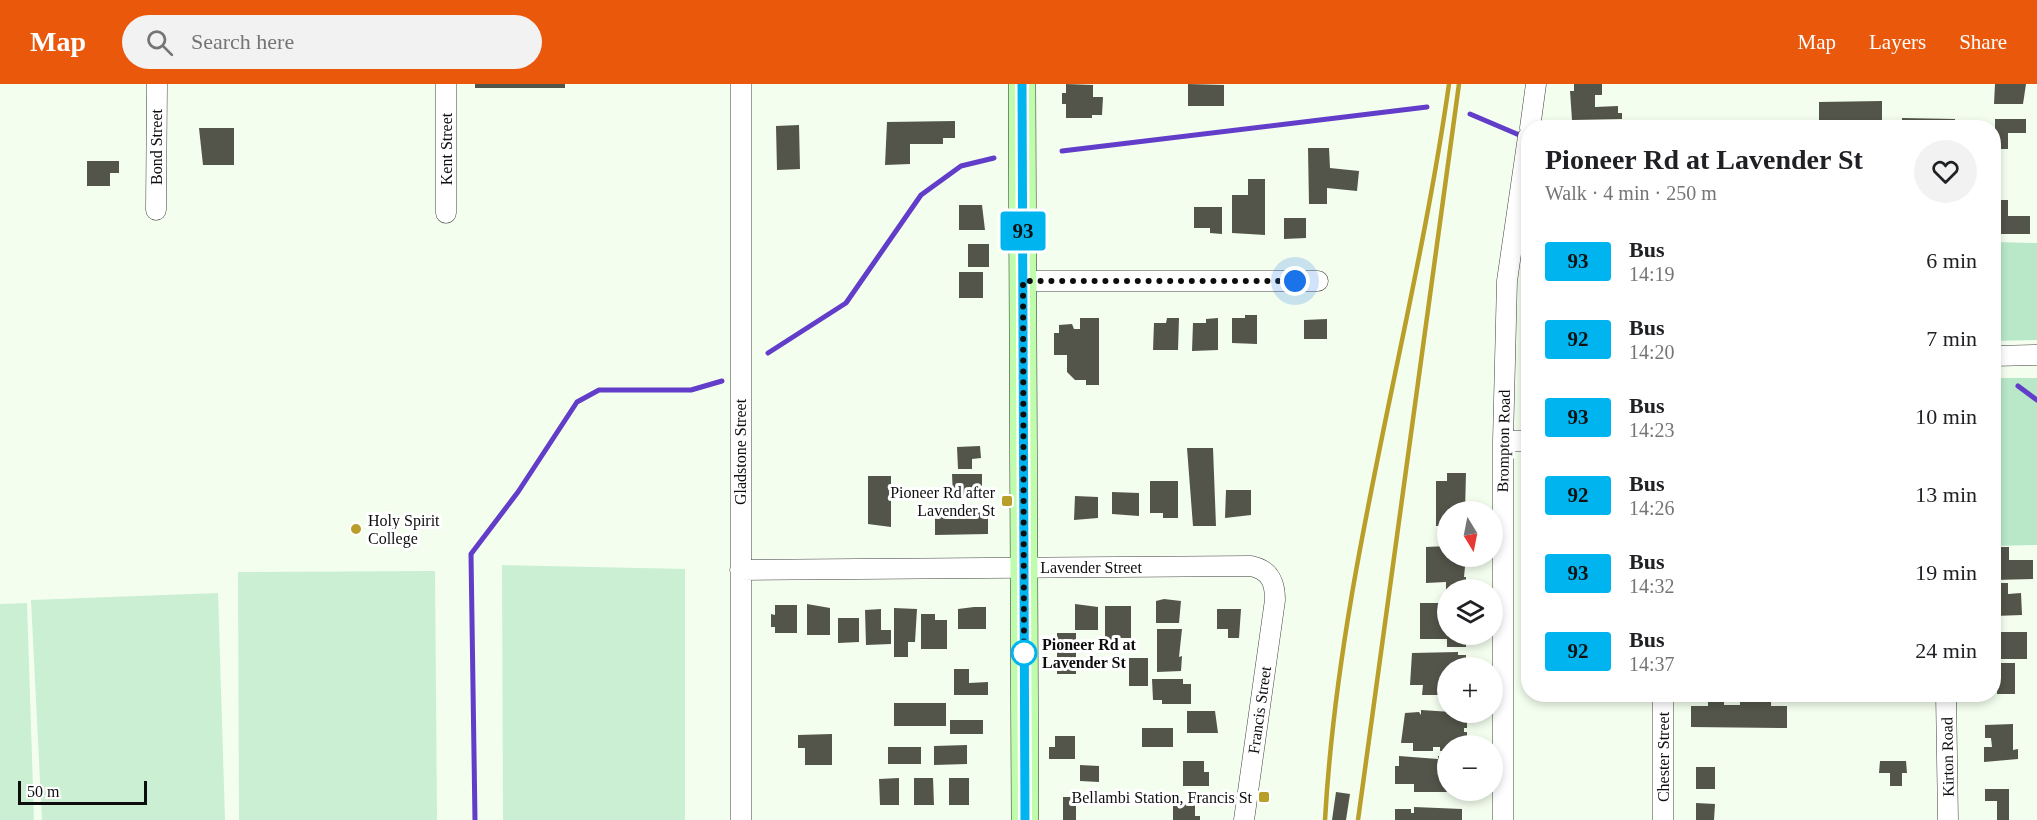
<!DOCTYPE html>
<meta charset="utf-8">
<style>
body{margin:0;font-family:"Times New Roman",serif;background:#f2f2f2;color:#202124;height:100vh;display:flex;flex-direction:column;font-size:22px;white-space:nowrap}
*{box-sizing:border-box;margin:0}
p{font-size:20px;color:#757577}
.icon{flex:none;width:33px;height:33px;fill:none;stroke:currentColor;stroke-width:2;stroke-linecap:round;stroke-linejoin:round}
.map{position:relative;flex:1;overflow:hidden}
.side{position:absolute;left:1521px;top:36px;width:480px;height:582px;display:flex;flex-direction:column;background:#fff;border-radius:24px;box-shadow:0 3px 9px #0003}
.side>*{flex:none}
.badge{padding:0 12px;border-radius:4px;font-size:21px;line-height:39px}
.needle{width:39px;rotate:170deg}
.fabs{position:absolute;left:1437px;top:417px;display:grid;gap:12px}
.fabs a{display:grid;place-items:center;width:66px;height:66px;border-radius:50%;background:#fff;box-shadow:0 3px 9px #0003;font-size:30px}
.scale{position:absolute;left:18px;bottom:15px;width:129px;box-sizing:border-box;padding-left:6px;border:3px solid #0d0d0d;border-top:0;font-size:16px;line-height:21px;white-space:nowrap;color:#0d0d0d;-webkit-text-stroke:4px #fff;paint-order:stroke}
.you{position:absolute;width:30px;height:30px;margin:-15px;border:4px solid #fff;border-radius:50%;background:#1a73e8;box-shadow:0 0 0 9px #1a73e833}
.map>.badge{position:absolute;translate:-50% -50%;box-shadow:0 0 0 3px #fff}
.round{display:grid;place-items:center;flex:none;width:63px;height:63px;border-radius:32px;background:#f2f2f2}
.overview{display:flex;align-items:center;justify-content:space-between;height:102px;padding:0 24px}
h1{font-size:28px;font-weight:600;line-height:45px}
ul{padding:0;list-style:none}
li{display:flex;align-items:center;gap:18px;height:78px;padding:0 24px}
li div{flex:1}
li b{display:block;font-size:22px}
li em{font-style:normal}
li .badge{min-width:66px;font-weight:700;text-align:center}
header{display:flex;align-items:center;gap:36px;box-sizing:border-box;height:84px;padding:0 30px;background:#ea580c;color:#fff}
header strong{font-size:28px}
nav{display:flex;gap:33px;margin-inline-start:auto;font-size:21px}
.search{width:420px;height:54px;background:#f2f2f2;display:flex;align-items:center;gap:15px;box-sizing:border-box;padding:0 21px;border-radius:33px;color:#757577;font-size:22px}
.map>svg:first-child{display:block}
</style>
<header>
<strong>Map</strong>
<div class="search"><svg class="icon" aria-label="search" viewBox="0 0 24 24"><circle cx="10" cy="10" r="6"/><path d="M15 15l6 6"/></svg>Search here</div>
<nav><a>Map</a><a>Layers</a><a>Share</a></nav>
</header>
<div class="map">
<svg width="2037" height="736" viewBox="0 0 2037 736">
<rect width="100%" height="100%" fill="#f3feee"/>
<path fill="#b9e8c9" d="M1994,158L2037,159V256L1994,257Z
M1994,294H2037V461L1994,462Z"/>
<path fill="#caefd2" d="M502,481L685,485V736H503Z
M435,487L437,736H239L238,488Z
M218,509L225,736H42L31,516Z
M27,519L34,736H0V520Z"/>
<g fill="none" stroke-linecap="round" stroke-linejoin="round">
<path stroke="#613dc9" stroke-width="5" d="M1470,30L1524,53
M1062,67L1427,23
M768,269L846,219L921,111L961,82L994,74
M2018,302L2037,316
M475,736L471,470L518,408L577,318L599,306H691L722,297"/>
</g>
<path fill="#53554a" d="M475,0H565V4H475Z
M1066,0L1093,1V13H1103L1102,31H1092V34H1066V20H1062V9H1066Z
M1188,0L1224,1V22H1188Z
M1574,0H1602V11H1595V23L1618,22V29H1622V35L1572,36L1570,7H1574Z
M1995,0H2026L2023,20H1994Z
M1882,17V44L1819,42V18Z
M1902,34L1955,35V44H1902Z
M1995,35H2026V49H2008V65H1995Z
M955,37V54H943V60H910V80L885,81L887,38Z
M799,41L800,85L777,86L776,42Z
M199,44H234V81H203Z
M1308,64H1329L1330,84L1359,87L1357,107L1327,104V120H1309Z
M87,77H119V89H110V102H87Z
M1248,95H1265V151L1232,149V111H1248Z
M1994,116H2008V132H2030V150H1994Z
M959,121H982L985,146H959Z
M1194,123H1222V150L1210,149V144H1194Z
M1284,134H1306V154L1284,155Z
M968,160H989V183H968Z
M959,188H983V214H959Z
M1245,231H1257V260L1232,259V234H1245Z
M1080,234H1099V301H1086V296H1075L1067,288V271H1054V249H1059V241L1072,240L1074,245H1080Z
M1167,234H1179L1178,266H1153L1154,239H1166Z
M1218,234V266L1192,267L1193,239H1206V235Z
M1327,235V255H1304V236Z
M980,362L981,374L972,375V385H958L957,363Z
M1187,364H1213L1216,442H1193Z
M1447,389H1466L1465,428H1448V442H1436V397H1447Z
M952,390H982V413H953Z
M868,392H891V443L868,440Z
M1150,397H1178V434H1163V429H1150Z
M1226,406H1251V431L1225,434Z
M1112,408L1139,409V432L1112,430Z
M1075,412L1098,413V434L1074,436Z
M935,423H948V426L980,423V433L988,432V450L935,451Z
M1448,462V472H1466L1464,493H1466V506H1446V498L1426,499V463Z
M1994,463H2009V476H2033V495L1994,496Z
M1994,499H2008V510L2021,509L2022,531L1994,532Z
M1164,515L1181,517L1179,539H1156V517Z
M1420,519H1448V550H1466V563H1447V555H1420Z
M807,520L830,524V551H807Z
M1075,520L1098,523V546H1075Z
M775,521H797V549H775V543H771V530L775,531Z
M1105,522H1131V554H1117V559L1105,560Z
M974,523H986V545H958V525Z
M894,524L917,525L915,558H908V573H894Z
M881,525V546H891V560L866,561L865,526Z
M1217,525H1241L1239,554H1228V545H1217Z
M921,530H935V536H947V565H921Z
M838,534H859V558L838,559Z
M1157,545H1182L1179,573L1182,572L1181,587L1157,588Z
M1994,548H2027V575H1994Z
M1057,549H1076V590H1057Z
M1458,568V571H1466V580L1464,584H1448V611H1422L1423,601H1410L1412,569Z
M1129,574H1148V602H1129Z
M1996,579H2015V610H1997V593L1994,594V581Z
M954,585H969V599L988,598V611H954Z
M1152,595H1183V600H1191V620H1162V616H1153Z
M1708,615H1724V621H1740V615H1771V622H1787V644L1691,643V622H1708Z
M894,619H946V642H894Z
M1421,626L1467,629V644H1464V648H1467V660L1448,662V667H1440V663H1433V667H1413V659H1401L1405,629L1419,628L1421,631Z
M1187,627H1215L1218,649H1187Z
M950,636H983V650H950Z
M2013,640V666L2018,665V675L1984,678V663H1992L1991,654H1985V641Z
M1142,644H1173V663H1142Z
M832,650V681H805V664H798V651Z
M1055,652H1075V675H1049V663H1055Z
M967,661V680L934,681V662Z
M888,663H921V680H888Z
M1399,672L1438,675V672H1448V708H1414V700H1395V682H1399Z
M1183,677H1204V688H1209V702H1183Z
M1880,677H1906L1907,689H1902V702H1890V689H1879Z
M1080,681L1099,682V698L1080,697Z
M1696,683H1715V705H1696Z
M899,694V721H880L879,695Z
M914,694H933L934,721H914Z
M949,694H969V721H949Z
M1985,705H2009V736H1997V717H1985Z
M1336,708L1350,710L1346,736H1332Z
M1063,713H1076V736H1063Z
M1195,718V732H1200V736H1173V719Z
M1696,719L1715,720L1714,736H1696Z
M1414,723L1462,725V736H1395V725H1411V729H1414Z"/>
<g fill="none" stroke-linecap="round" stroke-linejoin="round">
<defs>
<path id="street" d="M741,0V736
M1530,44L1536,0
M156,126L157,0
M446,129V0
M1023,197H1318
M1994,272L2037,271
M1503,357H1528
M740,486L1251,482C1270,486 1275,498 1275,516L1244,736
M1663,610V736
M1946,610L1948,736
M1503,736V357L1507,197L1528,53"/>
<path id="secondary" d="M1022,0L1025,736"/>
</defs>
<use href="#street" stroke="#404040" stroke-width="21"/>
<use href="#secondary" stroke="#2f2f2f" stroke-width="28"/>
<use href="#street" stroke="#fff" stroke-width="20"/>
<use href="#secondary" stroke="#bffcab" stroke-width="27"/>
<path stroke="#b99e29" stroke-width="4.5" d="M1325,736C1339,487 1414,246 1449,0
M1358,736L1459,0"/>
</g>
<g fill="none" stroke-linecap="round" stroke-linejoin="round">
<defs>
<path id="line" d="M1022,0L1025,736"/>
</defs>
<use href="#line" stroke="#fff" stroke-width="14"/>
<use href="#line" stroke="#00b5ef" stroke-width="9"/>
<path stroke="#0d0d0d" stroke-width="6" stroke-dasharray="0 10.8" d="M1024,569V574L1023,197H1295"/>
</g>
<g fill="#b99e29" stroke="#fff" stroke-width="2">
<rect x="1001" y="411" width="12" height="12" rx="3"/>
<circle cx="356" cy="445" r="6"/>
<rect x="1258" y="707" width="12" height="12" rx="3"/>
</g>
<circle fill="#fff" stroke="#00b5ef" stroke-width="3" cx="1024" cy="569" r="12"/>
<g text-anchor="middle" stroke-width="6" stroke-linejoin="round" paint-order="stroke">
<g font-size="16" fill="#0d0d0d" stroke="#fff">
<text transform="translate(156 63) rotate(-90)" y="6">Bond Street</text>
<text transform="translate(446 65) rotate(-90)" y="6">Kent Street</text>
<text transform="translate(1503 357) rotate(-89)" y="6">Brompton Road</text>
<text transform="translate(740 368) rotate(-90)" y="6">Gladstone Street</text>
<text x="1091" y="489">Lavender Street</text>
<text transform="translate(1259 626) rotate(-82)" y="6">Francis Street</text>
<text transform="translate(1663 673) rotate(-90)" y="6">Chester Street</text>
<text transform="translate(1947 673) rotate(-91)" y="6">Kirton Road</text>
</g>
<g font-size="16" fill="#0d0d0d" stroke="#fff" text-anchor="end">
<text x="995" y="414">Pioneer Rd after<tspan x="995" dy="18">Lavender St</tspan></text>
<text x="368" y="442" text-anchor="start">Holy Spirit<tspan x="368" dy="18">College</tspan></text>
<text x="1252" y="719">Bellambi Station, Francis St</text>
</g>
<g font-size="16" font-weight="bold" fill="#0d0d0d" stroke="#fff" text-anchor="start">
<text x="1042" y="566">Pioneer Rd at<tspan x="1042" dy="18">Lavender St</tspan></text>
</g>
</g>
</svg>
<div class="fabs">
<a><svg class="needle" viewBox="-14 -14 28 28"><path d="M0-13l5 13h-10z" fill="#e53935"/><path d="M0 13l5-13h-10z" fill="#757577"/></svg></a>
<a><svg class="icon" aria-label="layers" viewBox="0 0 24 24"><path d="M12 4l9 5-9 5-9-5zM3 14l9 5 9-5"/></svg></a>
<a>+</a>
<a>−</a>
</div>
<div class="scale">50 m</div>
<div class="you" style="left:1295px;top:197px"></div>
<b class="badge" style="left:1023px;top:147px;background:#00b5ef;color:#111">93</b>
<section class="side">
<div class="overview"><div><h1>Pioneer Rd at Lavender St</h1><p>Walk · 4 min · 250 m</p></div><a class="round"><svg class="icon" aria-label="heart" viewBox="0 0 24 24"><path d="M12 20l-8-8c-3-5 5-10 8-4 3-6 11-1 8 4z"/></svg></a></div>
<ul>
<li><span class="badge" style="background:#00b5ef;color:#111">93</span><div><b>Bus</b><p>14:19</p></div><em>6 min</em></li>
<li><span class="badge" style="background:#00b5ef;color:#111">92</span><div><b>Bus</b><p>14:20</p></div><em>7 min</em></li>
<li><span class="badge" style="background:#00b5ef;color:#111">93</span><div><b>Bus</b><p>14:23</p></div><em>10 min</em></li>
<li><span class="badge" style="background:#00b5ef;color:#111">92</span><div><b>Bus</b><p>14:26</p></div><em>13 min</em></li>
<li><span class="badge" style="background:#00b5ef;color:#111">93</span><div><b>Bus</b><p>14:32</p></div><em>19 min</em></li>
<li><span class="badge" style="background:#00b5ef;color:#111">92</span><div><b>Bus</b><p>14:37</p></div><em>24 min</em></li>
</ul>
</section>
</div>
